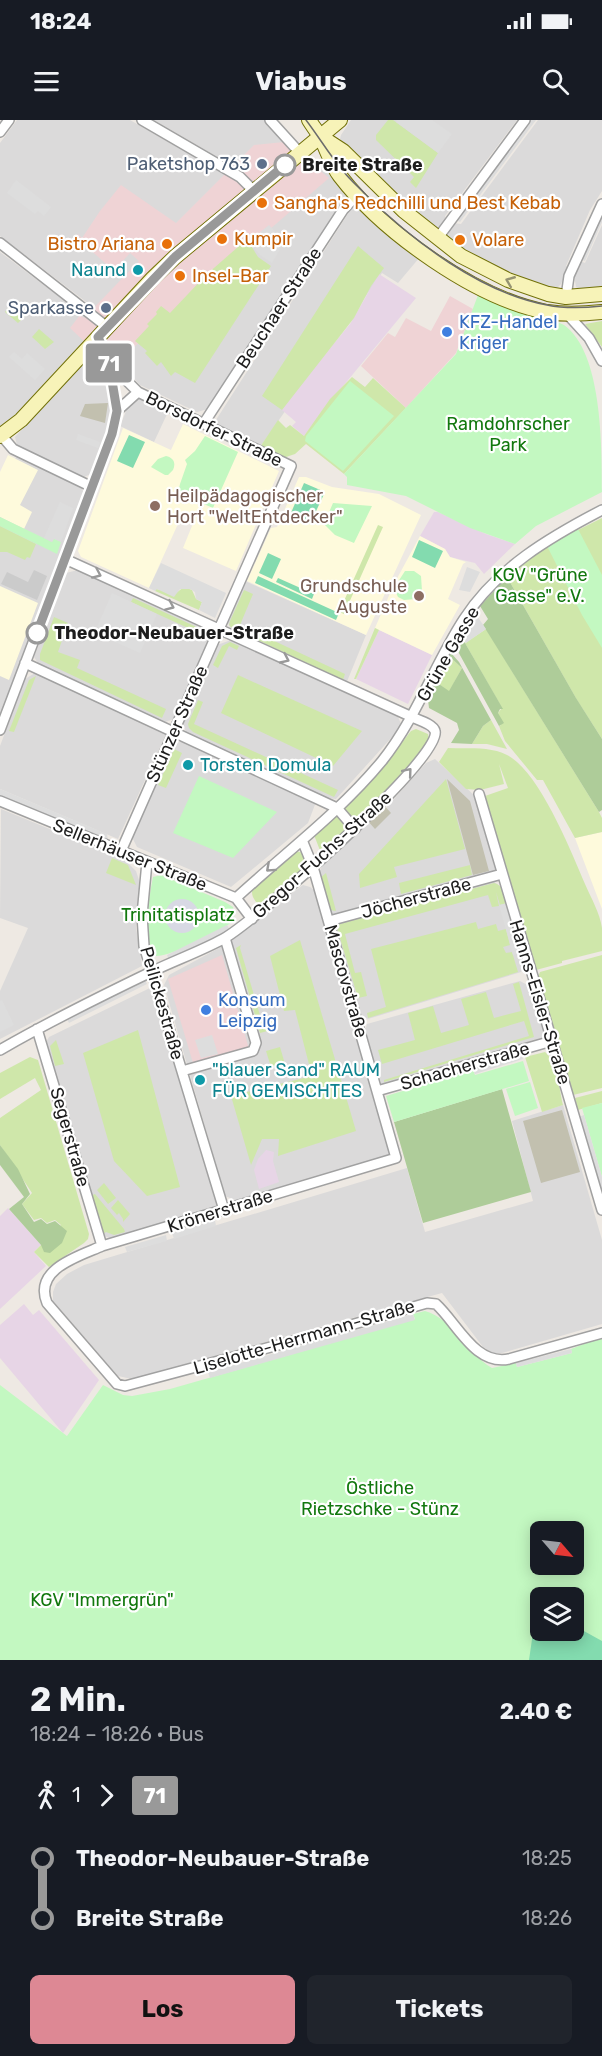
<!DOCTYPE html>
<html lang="de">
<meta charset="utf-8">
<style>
body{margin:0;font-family:Rubik,sans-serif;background:#20242c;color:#f1f3f6;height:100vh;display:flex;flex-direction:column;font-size:22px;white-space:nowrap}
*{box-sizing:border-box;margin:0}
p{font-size:20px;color:#9ea1a6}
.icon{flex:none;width:33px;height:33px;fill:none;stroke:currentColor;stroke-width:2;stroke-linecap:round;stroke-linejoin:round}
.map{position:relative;height:1540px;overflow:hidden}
.panel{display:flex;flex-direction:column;background:#171b24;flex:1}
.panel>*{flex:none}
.badge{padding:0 12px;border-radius:4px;font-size:21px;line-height:39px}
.needle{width:39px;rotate:118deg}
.fabs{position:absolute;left:530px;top:1401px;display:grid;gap:12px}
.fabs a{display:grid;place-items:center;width:54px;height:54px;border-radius:9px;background:#171b24;box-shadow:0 3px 15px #0003;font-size:30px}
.map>.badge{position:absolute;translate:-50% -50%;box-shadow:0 0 0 3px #fff}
.legs{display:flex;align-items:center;gap:9px;height:66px;padding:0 30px;font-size:20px}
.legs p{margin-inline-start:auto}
.head{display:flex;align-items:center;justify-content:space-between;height:102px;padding:0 30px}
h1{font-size:33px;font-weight:700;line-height:45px}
.primary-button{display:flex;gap:12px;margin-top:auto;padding:12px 30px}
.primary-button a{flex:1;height:69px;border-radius:9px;background:#dd8894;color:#111;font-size:24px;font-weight:700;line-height:69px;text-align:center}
.primary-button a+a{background:#20242c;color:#f1f3f6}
ul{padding:0 30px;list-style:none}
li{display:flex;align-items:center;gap:21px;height:60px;font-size:22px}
li i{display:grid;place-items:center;width:9px;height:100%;margin:0 8px;background:currentColor}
li i::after{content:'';width:15px;height:15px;margin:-8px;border:4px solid;border-radius:50%;background:#171b24}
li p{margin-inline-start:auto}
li:first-child i{background:linear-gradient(#0000 50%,currentColor 0)}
li:last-child i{background:linear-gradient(currentColor 50%,#0000 0)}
.status{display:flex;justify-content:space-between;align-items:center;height:42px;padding:0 30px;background:#171b24;direction:ltr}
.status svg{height:16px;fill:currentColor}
header{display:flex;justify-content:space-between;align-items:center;height:78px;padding:0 30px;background:#171b24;font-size:27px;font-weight:700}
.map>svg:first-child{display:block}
</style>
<div class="status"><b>18:24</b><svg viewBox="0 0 49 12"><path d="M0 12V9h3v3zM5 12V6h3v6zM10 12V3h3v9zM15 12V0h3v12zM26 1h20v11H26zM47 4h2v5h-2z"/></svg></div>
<header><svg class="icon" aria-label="menu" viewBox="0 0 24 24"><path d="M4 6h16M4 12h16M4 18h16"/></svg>Viabus<svg class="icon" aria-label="search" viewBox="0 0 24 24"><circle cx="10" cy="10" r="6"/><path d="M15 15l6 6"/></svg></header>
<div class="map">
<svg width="602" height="1540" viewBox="0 0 602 1540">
<rect width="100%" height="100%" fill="#eee9e3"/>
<path fill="#dbdada" d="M17,0H130L238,62L102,194L0,116V23Z
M154,0H265L291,30L245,53Z
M351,0H517L445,96L446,100L441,106L437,107L429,106L344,25L340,19L341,15Z
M538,0H602V71L590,90L566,146L569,147L561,164L555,170L505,155L448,121V115L453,103L461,104Z
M312,41L324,43L345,67L348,78L342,88L338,89L208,289L197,292L140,265L116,239L303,44Z
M357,88L363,91L420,137L398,163L382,153L260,327L214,303L351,89Z
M602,105V170H580L576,167L574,155L580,141L585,143Z
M0,132L93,202V211L12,298L0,307Z
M94,237L103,243L107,252L111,274L112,299L91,354L84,357L17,325L15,317L85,241Z
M139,278L168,292L154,322L120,306L130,281Z
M17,335L81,366L84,374L0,596V372Z
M78,450L214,513L174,599L162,603L40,546L34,537L66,453Z
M245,461L366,515L346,564L233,513L227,501Z
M231,520L398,597L402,606L336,679L327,678L186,613L183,602L217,525Z
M35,553L167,612L118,719L0,669V626L25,559Z
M185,620L316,682L308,703L231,767L137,727L132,717L172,625Z
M435,639L475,676L497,754L330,796L318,754L323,745L386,688L426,643Z
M1,689L125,740L136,751L140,763L136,807L142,846L0,919V871L28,808L0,798Z
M493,761L504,770L524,842L521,852L368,899L360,895L335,808L338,802Z
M303,765L310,767L315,771L393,1036L240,1082L225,1076L164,865L169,855L219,828Z
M520,861L533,868L547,916L382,966L365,911L367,904Z
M152,867L219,1089L113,1119L104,1116L98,1105L45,924L49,917Z
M563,985L602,1120V1204L502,1233H493L483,1227L442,1173L132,1259L118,1256L53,1181V1172L56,1164L67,1154L84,1145L407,1048L425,1112L533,1081L512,1001Z"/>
<path fill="#efd3d5" d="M284,22L329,58L111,247L70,208L80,195L84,198L139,141L130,133L114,151L76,117L78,114L82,118L100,91L121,65L176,103L254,25Z
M450,176L473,189L456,233L406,288L361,246L388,213L395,217L406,198L431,211Z
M222,835L249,929L193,943L168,859Z"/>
<path fill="#e7d5e6" d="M379,154L416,178L324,289L304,316L292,306L296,302L282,290L297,268L350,204Z
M434,392H438L486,414L515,424L484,454L475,443L450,437L445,429L420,416Z
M379,510L432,535L408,584L356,559Z
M266,1030L274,1032L273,1041L279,1062L259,1069L254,1050L258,1039Z
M8,1088L41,1125L34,1132L46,1146L0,1189V1096Z
M24,1184L33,1195L39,1190L99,1260L63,1313L0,1238V1205Z"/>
<path fill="#fefadc" d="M183,304L279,351L236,451L183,428L194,401L182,395L149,468L81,437L78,431L123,308L171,330Z
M8,335L38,350L20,385L32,392L24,409L0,397V352Z
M299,357H306L332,367L379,374L421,395L366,515L247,461L271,408L277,407Z
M420,416L445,429L450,437L466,442L463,444L448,479L460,485L432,535L375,508L394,464Z
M0,466L38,483L9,560L0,556Z
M602,712V789L575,718Z"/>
<path fill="#cbcbcb" d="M34,450L47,456L37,480L1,464L7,452L28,462Z"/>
<path fill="#c2c0af" d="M108,283L105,303L80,296L85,284Z
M447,659L470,681L489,751L473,755Z
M382,683L391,693L375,709L366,699Z
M562,990L580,1052L541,1063L523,1001Z"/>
<path fill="#cfe7aa" d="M388,0H393L438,33L416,68L410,62L414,57L376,20V15Z
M247,119L258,137L271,146L195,263L175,252L171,256L161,242L157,246L145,233L147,231L135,221L149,206L147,204L157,194L156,192L161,186L170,193L206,155Z
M358,126L384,148L371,166L354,198L282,290L262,276Z
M11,184L25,196L18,203L5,192Z
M602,201V227L585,204Z
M39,209L54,222L45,229L32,217Z
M352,257L365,267L373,258L406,288L344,354L306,324L295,334L283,338L260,327L278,300L286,308L290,305L304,316L330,279Z
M602,398V471L558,420Z
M378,405L383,407L344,494L339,492Z
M0,406L36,424L30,438L27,437L25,440L7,432H0Z
M547,426L602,481V619L577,580L507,457Z
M184,467L192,470L196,479L202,482L199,490L155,471L156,469L176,473Z
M244,470L253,474L240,505L345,554L343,560L232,508L229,505L230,501Z
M133,478L212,514L210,518L131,482Z
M54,497L68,503L58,532L80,540L77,548L166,589L162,598L40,540V534Z
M375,508L379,510L356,559H354Z
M486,509L599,692L602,698V712L575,718L543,660H537L505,621L499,606L501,605L498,593L502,588L465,523Z
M230,522L239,526L237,530L229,526L218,548L213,545L222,526Z
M449,536L462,548L449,572L436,562Z
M238,555L362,611L333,646L221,593Z
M36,556L14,612L9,611L29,560Z
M198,580L203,582L194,604L338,670L334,677L193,612L189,608L188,604Z
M491,600L507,629L487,624H472L483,606Z
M416,609L428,614L429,620L415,642L356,702L343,690L345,686L378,653L411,611Z
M448,628C467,629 490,626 507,635C539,651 571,731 585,764C591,778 600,793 602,808C602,815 602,823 602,831L562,841V843L536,850L485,676L508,668L499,644L504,664L480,670L466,669L439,642Z
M174,629L182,633L166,668L158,665Z
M446,659L465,729L394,747L397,757L360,768L359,754Z
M336,696C342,698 348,705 346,712L321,733L314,715Z
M296,731L303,733L307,746L305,749L264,783H257C252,777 251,774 253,766Z
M112,738L128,745L136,765L106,753Z
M470,745L472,755L401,774L399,763Z
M326,753L336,791L330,790L320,758Z
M494,763C503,765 505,774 508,783L500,785L496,772L499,786L492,787L488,775L345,814L355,853L361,852L367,876L358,878L336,805Z
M476,802L478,809L496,804L498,811L506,809L510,825L503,827L506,833L512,832L518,852L368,898L367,893L386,887L371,829Z
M300,820L356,1011L278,1036L279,1019H262L251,1045L231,976L312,956L295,890L284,891L270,836Z
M241,825L240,828L262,902L266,903L273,901L275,909L260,913L236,828Z
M602,835V968L573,975L538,857L540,852Z
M519,862L534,917L384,962V960L529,916L524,901L382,944L378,930L415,920L408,893L433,886L441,913L469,905L461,879L486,872L494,898L521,891L513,864Z
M138,910L180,1067L147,1076L114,1041L83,933Z
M56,920L64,944L55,946L50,926Z
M280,927L285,944L271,947L266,931Z
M545,932C558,943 559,969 563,985L542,992L525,937Z
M30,937L38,940L89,1114L88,1119L84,1123L49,1147L34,1132L61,1105L55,1100L47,1103L41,1098L34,1100L22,1084L32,1073L0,1025V998L41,970L35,958L0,979V953Z
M602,971V983L578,990L575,978Z
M104,1063L116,1078L108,1084L97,1070Z
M95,1074L124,1109L125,1112L114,1115L106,1112L103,1114L100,1109L90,1076Z
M118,1080L130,1094L123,1102V1099L119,1093L117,1095L111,1088Z"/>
<path fill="#aecc99" d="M507,457L576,578L602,619V690L599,692L483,505L488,499L480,486Z
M461,516L503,589H500L498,593L504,603L499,606L455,526Z
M451,533L459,542L491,600L483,606L472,624L451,623L459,610L457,603L429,588L428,580L436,562L449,571L462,548L449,536Z
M502,969L531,1072L423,1103L394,1002Z
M0,1025L18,1049L30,1074L22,1084L34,1102L41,1099L47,1104L55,1101L67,1111L62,1123L50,1133L44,1132L41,1125L9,1089L24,1077L0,1045Z"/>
<path fill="#c3f8c1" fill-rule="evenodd" d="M478,175C493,181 509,188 525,193C537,197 553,199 564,205C602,232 602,324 602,372L536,406L515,424L470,408L406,376L347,365V357L344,354L456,234Z
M350,261L394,296L343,351L305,321L306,316Z
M205,316L238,332L213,388L178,373L180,364L187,344L185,340L195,331Z
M166,336C174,338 176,343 173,350L168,355H165L151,347L158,339Z
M333,383L372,386L354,423L335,415L324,404Z
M0,397L52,422L54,418L61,422L57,434L0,406Z
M578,409L602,455V528L582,495L547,426Z
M405,451H414L421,456L422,471L416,479L404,480L398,477L394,468Z
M199,656L277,692L233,738L173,713Z
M161,755L225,782L233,787C234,792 236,796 232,801C224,812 167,838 155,836C142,820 149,777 153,757Z
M523,941L529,961L394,1002L386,976L473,950L475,955Z
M530,962L538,988L515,996L506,969Z
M602,983V1057L582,988Z
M425,1191C454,1199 466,1233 492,1248L516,1243L517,1247L572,1233L571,1229L602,1217V1540H0V1265L67,1316L103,1265L123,1275L132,1276L170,1269L415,1199L413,1194ZM540,1412H573V1444H540ZM540,1478H573V1510H540Z"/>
<path fill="#83dbaf" d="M129,315L145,322L133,348L117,341Z
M304,363L325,372L310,404L290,395Z
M419,420L443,431L435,448L412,437Z
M268,433L281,439L272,459L259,453Z
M258,456L339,493L336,500L255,463Z
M278,458L314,474L312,479L276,462Z
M537,1485L540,1487V1510H573V1505L602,1521V1540H529Z"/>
<path fill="#ddd" d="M397,0H432L452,14L438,33L396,2Z
M529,0H536L460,102L455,99Z
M16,60L51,87L44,96L38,91L35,94L7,73Z
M602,90V102L585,141L580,139Z
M269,105L281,118L283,124L272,143L260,135L249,121Z
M14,232L22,239L27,233L45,249L35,260L9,237Z
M78,314L100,322L98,328L76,320Z
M60,382L73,388L61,422L54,419L52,422L44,418Z
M161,443L226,473L215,498L199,490L202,482L196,479L195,472L190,469H180L174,477L157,469L155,471L149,468Z
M467,447L480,452L470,472L459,470Z
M112,473L157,494L140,533L104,517L106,511L97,507Z
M475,493L486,509L466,523L461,515Z
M0,669L107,714L108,721L0,677Z
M507,783L521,833L513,835L499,785Z
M227,805L230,810L169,840L167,835Z
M145,860L147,864L69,903L67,899Z
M2,880L14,905L0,912V881Z
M212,915L218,934L201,938L195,920Z
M521,934L523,939L475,954L473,949Z
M584,995L602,1057V1076L579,997Z
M215,1100L216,1106L174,1119L172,1113Z
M166,1115L167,1121L127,1132L125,1127Z
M413,1194L415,1200L210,1258L208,1252Z
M571,1229L572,1233L517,1247L516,1243Z"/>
<path fill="#d8d9e4" d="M165 796a17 17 0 1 1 34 0a17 17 0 1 1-34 0Z"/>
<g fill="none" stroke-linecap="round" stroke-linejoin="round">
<defs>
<path id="street" d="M142,0L240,57L254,71
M270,0L300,33
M0,12L9,0
M437,119L525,0
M0,123L107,207
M566,177L569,156L602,84
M568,195L589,218L602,241
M109,243L138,272L291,346L121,731
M117,291L138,272
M204,303L343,90L357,75
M1,315L13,329L92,367
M25,543L337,688L355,709
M0,610L112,314L117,291L109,243L98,217
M479,674L602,1090
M0,681L236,778L252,799
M302,720L313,747L396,1038L102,1126C79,1136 33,1149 47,1183L117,1264L125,1266L323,1213L427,1183L436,1184C457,1203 475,1246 509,1239L602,1213
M147,742L142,795L144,826L224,1090
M236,778C285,733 340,692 382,641C417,597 434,545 464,499C497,448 550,417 602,390
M329,801L502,754
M37,909L102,1126
M0,930C50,901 101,876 153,851C176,840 201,831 223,819C253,803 444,637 435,611C433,604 418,600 412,597L65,439
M182,951L253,931L256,923L225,818
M377,971L552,921"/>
<path id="secondary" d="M309,0C312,5 316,10 319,15C327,28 330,43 340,56C383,112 476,179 547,192C566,195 583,194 602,192
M320,16L343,31L404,91L461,136L508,160L548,174L566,177L602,174
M0,316L21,300L153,158L175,137L340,0"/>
</defs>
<use href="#street" stroke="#a1a1a1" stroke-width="12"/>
<use href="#secondary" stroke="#717008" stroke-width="16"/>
<use href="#street" stroke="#fff" stroke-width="9"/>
<use href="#secondary" stroke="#f7f3b8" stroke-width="14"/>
<path stroke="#6b6b6b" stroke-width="1.5" d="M306,0C319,17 330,36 344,52C350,60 359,67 366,75C413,121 481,173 547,185C566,189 584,188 602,186"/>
</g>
<defs><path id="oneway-chevron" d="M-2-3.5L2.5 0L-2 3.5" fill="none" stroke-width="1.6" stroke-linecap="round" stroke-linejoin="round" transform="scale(1.5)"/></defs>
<use stroke="#959372" href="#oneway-chevron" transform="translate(510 161) rotate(-158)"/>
<g stroke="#999">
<use href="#oneway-chevron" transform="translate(97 454) rotate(24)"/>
<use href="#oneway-chevron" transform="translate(170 486) rotate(24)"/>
<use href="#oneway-chevron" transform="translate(285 539) rotate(25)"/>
<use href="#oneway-chevron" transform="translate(408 652) rotate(-50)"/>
<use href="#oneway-chevron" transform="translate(270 748) rotate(138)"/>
</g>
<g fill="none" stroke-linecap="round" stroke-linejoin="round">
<defs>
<path id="line-1" d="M37,513L112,314L117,291L109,243L98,217L175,137L285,45"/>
</defs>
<use href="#line-1" stroke="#fff" stroke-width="14"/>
<use href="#line-1" stroke="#999" stroke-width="9"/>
</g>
<g fill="#5c6f8a" stroke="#fff" stroke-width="2">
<circle cx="262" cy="44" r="6"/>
<circle cx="106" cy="188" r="6"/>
</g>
<g fill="#fff" stroke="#999" stroke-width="3">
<circle cx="285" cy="45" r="10"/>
<circle cx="37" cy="513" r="10"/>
</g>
<g fill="#e8710a" stroke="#fff" stroke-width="2">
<circle cx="262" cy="83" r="6"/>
<circle cx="222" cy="119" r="6"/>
<circle cx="460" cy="120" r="6"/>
<circle cx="167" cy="124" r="6"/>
<circle cx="180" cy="156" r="6"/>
</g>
<g fill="#0f9aa8" stroke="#fff" stroke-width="2">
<circle cx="138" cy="150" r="6"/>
<circle cx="188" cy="645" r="6"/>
<circle cx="200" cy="960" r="6"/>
</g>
<g fill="#3f7fe0" stroke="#fff" stroke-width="2">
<circle cx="447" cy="212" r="6"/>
<circle cx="206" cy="890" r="6"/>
</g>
<g fill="#8d6e63" stroke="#fff" stroke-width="2">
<circle cx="155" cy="386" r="6"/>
<circle cx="419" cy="476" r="6"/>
</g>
<g text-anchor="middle" stroke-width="4.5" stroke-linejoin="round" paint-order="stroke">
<g font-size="18" fill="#4e5e75" stroke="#fff" text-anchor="end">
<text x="250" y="50">Paketshop 763</text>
<text x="94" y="194">Sparkasse</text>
</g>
<g font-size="18" font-weight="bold" fill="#1d1d1d" stroke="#fff" text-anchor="start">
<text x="302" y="51">Breite Straße</text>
<text x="54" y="519">Theodor-Neubauer-Straße</text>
</g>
<g font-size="18" fill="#c56008" stroke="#fff" text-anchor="start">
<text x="274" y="89">Sangha's Redchilli und Best Kebab</text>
<text x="234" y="125">Kumpir</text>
<text x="472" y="126">Volare</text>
<text x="155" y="130" text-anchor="end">Bistro Ariana</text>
<text x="192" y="162">Insel-Bar</text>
</g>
<g font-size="18" fill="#0d838f" stroke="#fff" text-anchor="start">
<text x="126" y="156" text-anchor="end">Naund</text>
<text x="200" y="651">Torsten Domula</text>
<text x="212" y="956">"blauer Sand" RAUM<tspan x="212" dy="21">FÜR GEMISCHTES</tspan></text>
</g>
<g font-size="18" fill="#1d1d1d" stroke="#fff">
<text transform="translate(279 188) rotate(-57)" y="6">Beuchaer Straße</text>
<text transform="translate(214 309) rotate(26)" y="6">Borsdorfer Straße</text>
<text transform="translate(448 534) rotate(-60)" y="6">Grüne Gasse</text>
<text transform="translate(177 604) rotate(-66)" y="6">Stünzer Straße</text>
<text transform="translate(130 735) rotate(22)" y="6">Sellerhäuser Straße</text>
<text transform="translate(322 735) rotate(-42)" y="6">Gregor-Fuchs-Straße</text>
<text transform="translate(416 778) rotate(-15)" y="6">Jöcherstraße</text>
<text transform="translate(346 861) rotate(74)" y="6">Mascovstraße</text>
<text transform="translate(540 882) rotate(73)" y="6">Hanns-Eisler-Straße</text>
<text transform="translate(162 883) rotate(74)" y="6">Peilickestraße</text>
<text transform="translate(465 946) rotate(-16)" y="6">Schacherstraße</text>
<text transform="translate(70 1017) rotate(74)" y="6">Segerstraße</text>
<text transform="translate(220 1091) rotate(-17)" y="6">Krönerstraße</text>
<text transform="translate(304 1217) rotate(-16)" y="6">Liselotte-Herrmann-Straße</text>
</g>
<g font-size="18" fill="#366cbe" stroke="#fff" text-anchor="start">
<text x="459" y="208">KFZ-Handel<tspan x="459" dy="21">Kriger</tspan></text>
<text x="218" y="886">Konsum<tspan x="218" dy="21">Leipzig</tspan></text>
</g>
<g font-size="18" fill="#12780e" stroke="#fff">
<text x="508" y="310">Ramdohrscher<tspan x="508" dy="21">Park</tspan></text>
<text x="540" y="461">KGV "Grüne<tspan x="540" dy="21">Gasse" e.V.</tspan></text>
<text x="178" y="801">Trinitatisplatz</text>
<text x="380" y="1374">Östliche<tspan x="380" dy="21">Rietzschke - Stünz</tspan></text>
<text x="102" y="1486">KGV "Immergrün"</text>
</g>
<g font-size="18" fill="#785e54" stroke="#fff" text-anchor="start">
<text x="167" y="382">Heilpädagogischer<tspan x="167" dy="21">Hort "WeltEntdecker"</tspan></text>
<text x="407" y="472" text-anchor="end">Grundschule<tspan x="407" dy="21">Auguste</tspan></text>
</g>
</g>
</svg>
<div class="fabs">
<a><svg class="needle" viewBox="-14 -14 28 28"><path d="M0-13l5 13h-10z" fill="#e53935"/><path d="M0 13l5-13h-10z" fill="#9ea1a6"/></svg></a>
<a><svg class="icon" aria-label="layers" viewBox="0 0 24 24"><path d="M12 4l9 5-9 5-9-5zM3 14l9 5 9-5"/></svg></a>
</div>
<b class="badge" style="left:109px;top:243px;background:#999;color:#fff">71</b>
</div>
<section class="panel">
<div class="head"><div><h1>2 Min.</h1><p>18:24 – 18:26 · Bus</p></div><b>2.40 €</b></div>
<div class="legs"><svg class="icon" aria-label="walk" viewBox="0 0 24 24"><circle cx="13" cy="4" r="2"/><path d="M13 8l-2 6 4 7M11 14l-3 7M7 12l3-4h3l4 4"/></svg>1<svg class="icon" aria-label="forward" viewBox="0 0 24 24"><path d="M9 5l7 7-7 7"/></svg><b class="badge" style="background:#999;color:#fff">71</b></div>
<ul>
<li><i style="color:#999"></i><b>Theodor-Neubauer-Straße</b><p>18:25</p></li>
<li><i style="color:#999"></i><b>Breite Straße</b><p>18:26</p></li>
</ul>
<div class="primary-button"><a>Los</a><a>Tickets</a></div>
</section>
